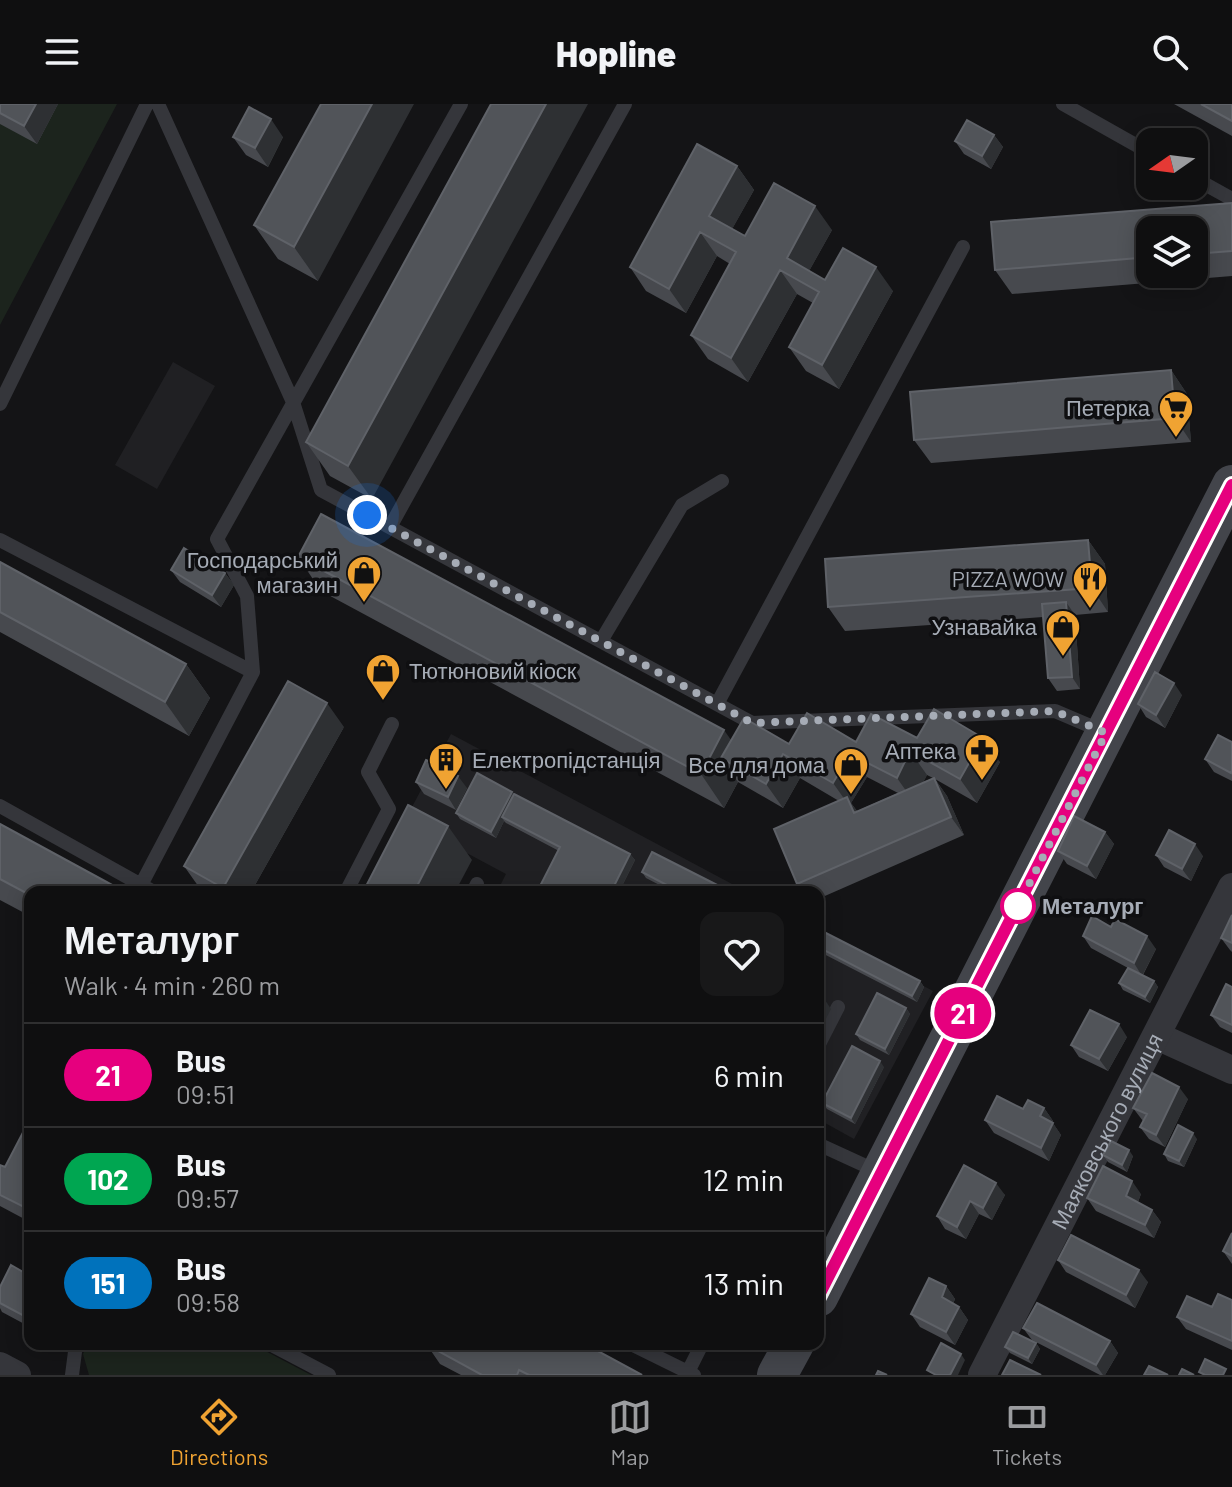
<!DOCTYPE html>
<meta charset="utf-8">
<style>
body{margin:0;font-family:Barlow,sans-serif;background:#181819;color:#f1f3f6;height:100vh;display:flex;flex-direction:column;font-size:30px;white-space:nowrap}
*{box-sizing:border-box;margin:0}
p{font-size:26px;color:#9b9c9f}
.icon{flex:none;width:44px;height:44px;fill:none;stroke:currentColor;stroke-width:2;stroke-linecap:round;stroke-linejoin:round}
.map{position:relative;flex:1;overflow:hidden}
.details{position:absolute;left:24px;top:782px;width:800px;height:464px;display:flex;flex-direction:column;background:#0f0f10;border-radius:16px;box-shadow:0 4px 20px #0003,0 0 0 2px #2f2f30}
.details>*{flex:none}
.badge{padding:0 16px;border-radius:26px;font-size:28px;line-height:52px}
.needle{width:52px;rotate:256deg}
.buttons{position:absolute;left:1136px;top:24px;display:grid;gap:16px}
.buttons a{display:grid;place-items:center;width:72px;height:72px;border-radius:16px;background:#0f0f10;box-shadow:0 4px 20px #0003,0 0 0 2px #2f2f30;font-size:40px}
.you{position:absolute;width:40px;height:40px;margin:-20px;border:6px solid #fff;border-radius:50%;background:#1a73e8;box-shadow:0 0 0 12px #1a73e833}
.map>.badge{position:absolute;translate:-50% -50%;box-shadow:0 0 0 4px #fff}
.round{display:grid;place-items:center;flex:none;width:84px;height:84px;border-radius:16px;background:#181819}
.summary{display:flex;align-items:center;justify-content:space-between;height:136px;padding:0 40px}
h1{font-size:38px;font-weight:800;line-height:60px}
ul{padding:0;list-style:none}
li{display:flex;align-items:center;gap:24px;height:104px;padding:0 40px;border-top:2px solid #2f2f30}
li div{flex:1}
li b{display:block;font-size:30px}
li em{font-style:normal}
li .badge{min-width:88px;font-weight:700;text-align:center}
header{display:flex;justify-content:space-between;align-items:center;height:104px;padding:0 40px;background:#0f0f10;font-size:36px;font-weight:800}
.tab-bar{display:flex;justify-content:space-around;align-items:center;height:112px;border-top:2px solid #2f2f30;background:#0f0f10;font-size:22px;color:#9b9c9f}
.tab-bar a{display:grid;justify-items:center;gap:4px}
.tab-bar .current{color:#f0a332}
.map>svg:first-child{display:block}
</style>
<header><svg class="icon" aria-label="menu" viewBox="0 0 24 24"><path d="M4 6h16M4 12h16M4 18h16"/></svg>Hopline<svg class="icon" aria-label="search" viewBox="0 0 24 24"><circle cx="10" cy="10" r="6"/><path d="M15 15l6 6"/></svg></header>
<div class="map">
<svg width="1232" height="1271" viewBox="0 0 1232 1271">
<rect width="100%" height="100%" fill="#141416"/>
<path fill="#202023" d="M173,258L215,282L157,385L115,361Z
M451,630L747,788H497L506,770L405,716Z
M818,826L933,887L854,1035L818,1015Z"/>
<path fill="#1c241d" d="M0,0H117L0,221Z
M88,1240H252L311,1271H89L83,1250Z"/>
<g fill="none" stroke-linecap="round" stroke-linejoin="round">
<path stroke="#35363b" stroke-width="14" d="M158,0L293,298L321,386L752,619L1055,607L1102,627
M1063,0L1150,49
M1194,74L1232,95
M0,300L147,0
M390,423L625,0
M0,436L253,568
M601,537L682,401L722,377
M717,600L963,143
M0,702L154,788
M141,781L253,568L247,492L217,435L461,0
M346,788L389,705L368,668L392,620
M473,788L477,780
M818,942L838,903
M818,1040L879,1068
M270,1240L329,1271
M631,1240L694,1271
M688,1268L702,1240
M72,1271L76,1240"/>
<g stroke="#35363b" stroke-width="28">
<path d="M1157,932L1232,966"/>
<path d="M0,1262L17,1271"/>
<path id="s1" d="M982,1271L1232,783"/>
</g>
<path stroke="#43454b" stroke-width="40" d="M818,1193L1232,381
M777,1271L794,1240"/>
</g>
<path fill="#47494e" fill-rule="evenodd" d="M0,0H58L37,40L0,20Z
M321,0L318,177L278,155L254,121Z
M491,0L372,395L330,372L306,338Z
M1174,0H1232V32Z
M994,31L1003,43L991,65L964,50L955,37Z
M233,33H283L268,63L246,51Z
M737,62L754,86L732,125L745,132L832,126L809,167L825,176L893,187L839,285L806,267L789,243L813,199L797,190L748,278L708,255L691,231L730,160L717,152L686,209L646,187L630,163Z
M1232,99V172L1012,190L995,166ZM1150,126H1194V170H1150Z
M1171,266L1187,290L1191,338L931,359L914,336Z
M1088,436L1105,460L1108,508L1075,511L1080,585L1057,587L1048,574L1043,513L845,527L828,503Z
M298,453L731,636L789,640L856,638L917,634L1000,658L977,699L935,675L947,692L964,731L818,795V788H803L797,780L839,697L800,674L783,704L738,678L724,704L321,487ZM927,671L933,674L923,678ZM867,673L898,689L857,707L851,699Z
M0,458L186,560L210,594L189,632L0,528Z
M171,466L225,469L234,481L221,503L180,478Z
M1182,591L1165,624L1146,613L1138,600Z
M344,623L251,788H205L201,786L184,762Z
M1232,638V677L1214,668L1205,655Z
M416,678L467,684L456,706L424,690Z
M512,688L513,690L630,750L635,756L619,788H537L559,747L506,719L504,717L496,734L460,715L456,709Z
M0,720L30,788V812L0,796Z
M1105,728L1114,740L1096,775L1067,760L1058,747Z
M1156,751L1203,752L1191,777L1164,763Z
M642,768L731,788H673L646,774Z
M1111,823L1156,845L1143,871L1154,877L1158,883L1150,899L1123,886L1119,879L1128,864L1091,844L1083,832Z
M818,825L920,877L924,883L917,898L818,847Z
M1221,834L1232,839V848L1230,846Z
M1232,883V929L1220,923L1211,911Z
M906,904L910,910L889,951L860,936L856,930Z
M1127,933L1108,967L1079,953L1071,941Z
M884,963L855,1020L827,1005L822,999Z
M1188,995L1165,1043L1149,1035L1140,1023L1143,1017L1133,1004Z
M1044,1004L1053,1017L1052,1018L1061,1031L1049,1057L994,1029L985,1016L1023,1005Z
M30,1015V1118L0,1102V1061L5,1063Z
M1197,1035L1184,1063L1168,1057L1164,1050Z
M1103,1051L1133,1052L1127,1068L1108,1058Z
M964,1061L1005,1091L992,1116L979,1110L966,1135L945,1125L937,1112Z
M1141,1090L1138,1098L1152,1106L1161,1118L1154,1134L1096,1107L1087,1094Z
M1232,1129V1160L1223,1147Z
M1058,1156L1148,1178L1135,1204L1066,1168Z
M30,1172V1223L2,1208L0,1204V1183Z
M946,1182L955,1195L953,1200L959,1203L968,1216L955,1241L920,1223L911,1210Z
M1232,1196V1246L1186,1225L1177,1213Z
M1023,1224L1110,1237L1118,1249L1105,1271H1100L1032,1236Z
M1036,1239L1040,1245L1032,1260L1010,1249L1005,1243Z
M427,1241L642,1271H461L440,1260Z"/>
<path fill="#2e3033" d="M36,0H58L37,40L24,22Z
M372,0H414L318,177L294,143Z
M546,0H588L372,395L348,362Z
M271,15L283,33L268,63L255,44Z
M994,31L1003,43L991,65L982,52Z
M737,62L754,86L726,136L709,112Z
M815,102L832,126L803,178L787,154Z
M700,128L717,152L686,209L669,185Z
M876,163L893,187L839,285L822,261Z
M780,166L797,190L748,278L731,254Z
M1171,266L1187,290L1191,338L1175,314Z
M1088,436L1105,460L1108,508L1092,484Z
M225,469L234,481L221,503L212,491Z
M1066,498L1075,511L1080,585L1072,573Z
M186,560L210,594L189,632L165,598Z
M1174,579L1182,591L1165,624L1156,611Z
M327,599L344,623L251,788H226L223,784Z
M724,626L748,660L721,654L738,678L724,704L701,670Z
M983,634L1000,658L977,699L960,675Z
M910,647L927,671L914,698L897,674Z
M783,650L800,674L783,704L766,680Z
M850,650L867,673L851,699L860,711L867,727L833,679Z
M458,672L467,684L456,706L448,693Z
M934,674L947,692L964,731L951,713Z
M512,688L516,694L502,713L504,717L496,734L491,728Z
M448,722L472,756L455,788H414Z
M1105,728L1114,740L1096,775L1087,762Z
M1195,740L1203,752L1191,777L1182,765Z
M630,750L635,756L619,788H611Z
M1147,832L1156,845L1142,872L1134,859Z
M920,877L924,883L917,898L912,892Z
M1154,877L1158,883L1150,899L1145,893Z
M819,887L831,905L818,930V888Z
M906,904L910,910L889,951L885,945Z
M1119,920L1127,933L1108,967L1099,955Z
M880,957L884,963L855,1020L851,1014Z
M1179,983L1188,995L1165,1043L1156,1031Z
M1044,1004L1053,1017L1049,1025L1040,1012Z
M1053,1019L1061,1031L1049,1057L1041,1044Z
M1193,1029L1197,1035L1184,1063L1179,1057Z
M1129,1046L1133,1052L1127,1068L1122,1061Z
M1132,1077L1141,1090L1135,1105L1126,1092Z
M996,1079L1005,1091L992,1116L983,1104Z
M30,1092V1112L24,1103Z
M970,1097L979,1110L966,1135L957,1123Z
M1152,1106L1161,1118L1154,1134L1145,1121Z
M1139,1166L1148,1178L1135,1204L1126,1191Z
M946,1182L955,1195L950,1206L942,1193Z
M959,1203L968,1216L955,1241L946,1228Z
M30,1205V1219L26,1213Z
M1110,1237L1118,1249L1105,1271H1103L1096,1261Z
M1036,1239L1040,1245L1032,1260L1028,1254Z
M961,1250L965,1256L958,1271H950Z"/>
<path fill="#515459" stroke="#5f6268" stroke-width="2" d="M0,0H36L24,22L0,9Z
M321,0H372L294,143L254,121Z
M491,0H546L348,362L306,338Z
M1201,0H1232V17Z
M249,3L271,15L255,44L233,33Z
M967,16L994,31L982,52L955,37Z
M697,40L737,62L709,112L745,132L774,79L815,102L787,154L825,176L843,144L876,163L822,261L789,243L819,188L780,166L731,254L691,231L736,148L700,128L669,185L630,163Z
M1232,99V147L1194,150V126H1150V153L995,166L991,118Z
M1171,266L1175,314L914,336L910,288Z
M321,410L724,626L701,670L298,453Z
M1088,436L1092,484L828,503L825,455Z
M184,444L225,469L212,491L171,466Z
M0,458L186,560L165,598L0,508Z
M1066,498L1072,573L1048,574L1042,500Z
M1155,568L1174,579L1156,611L1138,600Z
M288,577L327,599L223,784L184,762Z
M934,605L983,634L960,675L910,647L897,674L850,650L833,679L783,650L766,680L721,654L744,614L789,640L807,609L856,638L871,610L917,634Z
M1218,631L1232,638V666L1231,669L1205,655Z
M426,656L458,672L448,693L416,678Z
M477,669L512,688L491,728L456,709Z
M934,674L951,713L797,780L774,725L847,693L854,709Z
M514,690L630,750L611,788H537L560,743L502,713Z
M408,701L448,722L414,788H363Z
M1074,712L1105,728L1087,762L1058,747Z
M0,720L125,788H30V791L0,775Z
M1169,726L1195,740L1182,765L1156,751Z
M652,748L731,788H680L642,768Z
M1232,811V839L1221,834Z
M1092,812L1111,823L1115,815L1147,832L1134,859L1083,832Z
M818,825L920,877L912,892L818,843Z
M1128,864L1154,877L1145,893L1119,879Z
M1226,880L1232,883V921L1211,911Z
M877,889L906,904L885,945L856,930Z
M1090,906L1119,920L1099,955L1071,941Z
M852,942L880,957L851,1014L822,999Z
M1152,969L1179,983L1156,1031L1140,1023L1147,1010L1133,1004Z
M997,992L1023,1005L1028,996L1044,1004L1040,1012L1053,1019L1041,1044L985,1016Z
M30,1015V1092L24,1103L0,1091V1061L5,1063Z
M1178,1021L1193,1029L1179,1057L1164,1050Z
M1111,1037L1129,1046L1122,1061L1103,1051Z
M964,1061L996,1079L983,1104L970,1097L957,1123L937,1112Z
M1103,1062L1132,1077L1126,1092L1152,1106L1145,1121L1087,1094Z
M1232,1129V1152L1223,1147Z
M1071,1131L1139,1166L1126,1191L1058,1156Z
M11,1161L30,1172V1205L26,1213L0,1199V1183Z
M929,1174L946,1182L942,1193L959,1203L946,1228L911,1210Z
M1218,1190L1232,1196V1237L1177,1213L1187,1192L1212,1203Z
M1037,1199L1110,1237L1096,1261L1023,1224Z
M1013,1228L1036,1239L1028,1254L1005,1243Z
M941,1239L961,1250L950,1271H936L927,1266Z
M427,1240H585L642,1271H529L519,1266L517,1271H482L427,1241Z
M1205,1255L1226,1265L1223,1271H1205L1199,1268Z
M1010,1256L1041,1271H1002Z
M1149,1262L1168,1271H1144Z
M1182,1265L1194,1271H1179Z
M878,1267L887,1271H876Z"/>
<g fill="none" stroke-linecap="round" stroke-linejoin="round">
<defs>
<path id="line" d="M818,1193L1232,381"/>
</defs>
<use href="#line" stroke="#fff" stroke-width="18"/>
<use href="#line" stroke="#e6007e" stroke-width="12"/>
<path stroke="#a6acb6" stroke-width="8" stroke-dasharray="0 14.4" d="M367,411L752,619L1055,607L1106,629L1018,802"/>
</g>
<defs>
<symbol id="supermarket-pin" viewBox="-11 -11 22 30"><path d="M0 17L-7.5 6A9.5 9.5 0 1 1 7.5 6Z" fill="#f0a332" stroke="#0f0f11"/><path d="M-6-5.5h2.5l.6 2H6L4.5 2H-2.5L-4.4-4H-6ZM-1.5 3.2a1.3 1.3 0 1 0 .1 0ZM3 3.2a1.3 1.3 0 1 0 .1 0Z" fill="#111"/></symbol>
<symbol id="shop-pin" viewBox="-11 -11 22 30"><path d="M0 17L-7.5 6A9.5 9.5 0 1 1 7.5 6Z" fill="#f0a332" stroke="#0f0f11"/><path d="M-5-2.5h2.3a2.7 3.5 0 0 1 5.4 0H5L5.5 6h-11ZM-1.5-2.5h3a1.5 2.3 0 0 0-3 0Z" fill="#111"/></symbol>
<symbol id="restaurant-pin" viewBox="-11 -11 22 30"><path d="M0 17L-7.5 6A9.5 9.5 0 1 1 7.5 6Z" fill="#f0a332" stroke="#0f0f11"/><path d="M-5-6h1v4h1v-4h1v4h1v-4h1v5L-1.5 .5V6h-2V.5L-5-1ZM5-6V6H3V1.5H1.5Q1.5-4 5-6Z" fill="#111"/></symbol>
<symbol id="pharmacy-pin" viewBox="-11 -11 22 30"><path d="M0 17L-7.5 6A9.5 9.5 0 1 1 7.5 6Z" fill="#f0a332" stroke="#0f0f11"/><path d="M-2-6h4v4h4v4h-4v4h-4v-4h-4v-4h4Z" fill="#111"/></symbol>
<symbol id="building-pin" viewBox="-11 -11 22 30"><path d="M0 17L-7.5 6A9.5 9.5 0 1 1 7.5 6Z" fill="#f0a332" stroke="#0f0f11"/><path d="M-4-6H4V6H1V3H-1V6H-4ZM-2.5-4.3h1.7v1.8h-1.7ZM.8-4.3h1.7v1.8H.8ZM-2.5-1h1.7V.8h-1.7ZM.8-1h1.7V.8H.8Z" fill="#111"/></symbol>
</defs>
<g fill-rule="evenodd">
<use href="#supermarket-pin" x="1156" y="284" width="40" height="54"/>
<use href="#shop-pin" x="344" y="449" width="40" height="54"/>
<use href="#restaurant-pin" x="1070" y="455" width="40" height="54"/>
<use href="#shop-pin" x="1043" y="503" width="40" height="54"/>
<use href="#shop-pin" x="363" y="547" width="40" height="54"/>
<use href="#pharmacy-pin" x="962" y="627" width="40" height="54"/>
<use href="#building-pin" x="426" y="636" width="40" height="54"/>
<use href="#shop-pin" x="831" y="641" width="40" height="54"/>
</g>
<circle fill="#fff" stroke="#e6007e" stroke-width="4" cx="1018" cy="802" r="16"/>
<g text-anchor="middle" stroke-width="7" stroke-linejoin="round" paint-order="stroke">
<g font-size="22" fill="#a6acb6" stroke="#0f0f11" text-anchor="end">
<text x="1150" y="312">Петерка</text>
<text x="338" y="464">Господарський<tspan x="338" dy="25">магазин</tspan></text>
<text x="1064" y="483">PIZZA WOW</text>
<text x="1037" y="531">Узнавайка</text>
<text x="409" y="575" text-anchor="start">Тютюновий кіоск</text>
<text x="956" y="655">Аптека</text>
<text x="472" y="664" text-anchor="start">Електропідстанція</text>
<text x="825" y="669">Все для дома</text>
</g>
<g font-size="22" font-weight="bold" fill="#a6acb6" stroke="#0f0f11" text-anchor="start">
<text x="1042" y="810">Металург</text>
</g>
<g font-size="22" fill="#a6acb6" stroke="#0f0f11">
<text dy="8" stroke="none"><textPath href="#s1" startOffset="274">Маяковського вулиця</textPath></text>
</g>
</g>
</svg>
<div class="buttons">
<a><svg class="needle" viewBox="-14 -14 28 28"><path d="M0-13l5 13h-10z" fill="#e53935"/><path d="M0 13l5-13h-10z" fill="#9b9c9f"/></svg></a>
<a><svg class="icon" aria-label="layers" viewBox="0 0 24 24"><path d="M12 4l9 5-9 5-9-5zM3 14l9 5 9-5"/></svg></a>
</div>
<div class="you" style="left:367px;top:411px"></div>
<b class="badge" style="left:963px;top:909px;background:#e6007e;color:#fff">21</b>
<section class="details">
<div class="summary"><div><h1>Металург</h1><p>Walk · 4 min · 260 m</p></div><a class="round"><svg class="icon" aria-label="heart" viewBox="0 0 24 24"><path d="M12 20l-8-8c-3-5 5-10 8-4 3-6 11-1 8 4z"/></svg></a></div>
<ul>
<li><span class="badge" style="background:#e6007e;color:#fff">21</span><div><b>Bus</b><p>09:51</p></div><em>6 min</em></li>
<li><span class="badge" style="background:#00a651;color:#fff">102</span><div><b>Bus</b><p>09:57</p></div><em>12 min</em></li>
<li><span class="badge" style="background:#0072bc;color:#fff">151</span><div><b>Bus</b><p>09:58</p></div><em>13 min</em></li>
</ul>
</section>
</div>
<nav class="tab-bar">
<a class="current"><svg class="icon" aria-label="directions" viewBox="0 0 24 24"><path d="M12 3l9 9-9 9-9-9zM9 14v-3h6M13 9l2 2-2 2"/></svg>Directions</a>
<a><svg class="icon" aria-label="map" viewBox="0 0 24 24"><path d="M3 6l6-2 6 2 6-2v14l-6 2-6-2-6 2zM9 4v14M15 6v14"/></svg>Map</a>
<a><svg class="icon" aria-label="tickets" viewBox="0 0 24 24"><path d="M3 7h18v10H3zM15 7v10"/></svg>Tickets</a>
</nav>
